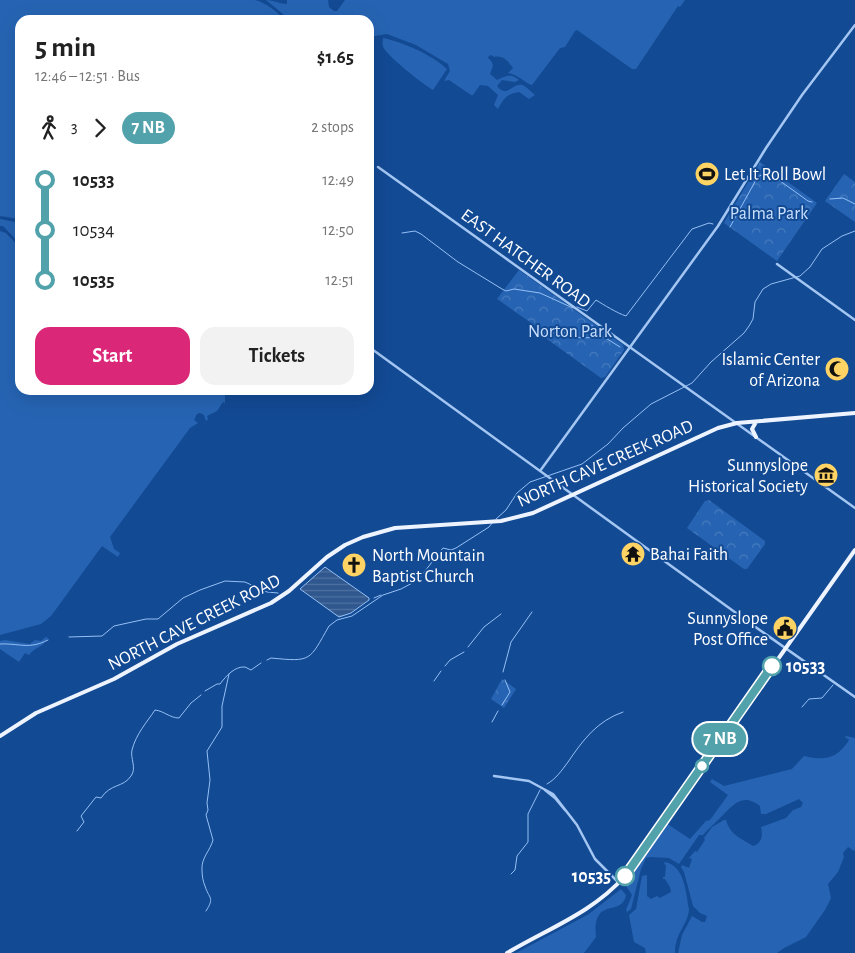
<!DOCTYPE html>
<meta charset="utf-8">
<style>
body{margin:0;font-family:"Alegreya Sans",sans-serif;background:#f2f2f2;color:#222;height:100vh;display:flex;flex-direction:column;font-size:19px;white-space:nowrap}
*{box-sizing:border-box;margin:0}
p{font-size:16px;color:#767676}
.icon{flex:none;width:28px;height:28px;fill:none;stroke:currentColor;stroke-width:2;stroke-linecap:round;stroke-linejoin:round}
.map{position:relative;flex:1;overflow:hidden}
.drawer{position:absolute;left:15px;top:15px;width:359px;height:380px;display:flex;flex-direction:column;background:#fff;border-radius:15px;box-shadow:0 5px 20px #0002}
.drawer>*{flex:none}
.badge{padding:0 10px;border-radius:16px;font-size:18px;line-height:32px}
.map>.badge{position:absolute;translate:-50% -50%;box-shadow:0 0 0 2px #fff}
.legs{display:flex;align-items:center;gap:8px;height:55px;padding:0 20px;font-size:16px}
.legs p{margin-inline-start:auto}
.overview{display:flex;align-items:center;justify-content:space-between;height:85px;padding:0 20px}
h1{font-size:28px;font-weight:600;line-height:38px}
.action{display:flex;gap:10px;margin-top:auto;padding:10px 20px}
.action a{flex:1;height:58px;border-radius:15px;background:#db2777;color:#fff;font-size:20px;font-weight:600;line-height:58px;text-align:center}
.action a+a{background:#f2f2f2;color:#222}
ul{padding:0 20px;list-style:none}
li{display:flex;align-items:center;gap:18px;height:50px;font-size:19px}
li i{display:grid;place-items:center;width:8px;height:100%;margin:0 6px;background:currentColor}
li i::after{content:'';width:12px;height:12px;margin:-6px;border:4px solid;border-radius:50%;background:#fff}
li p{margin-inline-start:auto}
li:first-child i{background:linear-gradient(#0000 50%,currentColor 0)}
li:last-child i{background:linear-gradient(currentColor 50%,#0000 0)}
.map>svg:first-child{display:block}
</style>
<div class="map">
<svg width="855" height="953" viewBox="0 0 855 953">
<defs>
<pattern id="forest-crowns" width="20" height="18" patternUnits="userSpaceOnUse" patternTransform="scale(1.25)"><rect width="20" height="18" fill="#2664b3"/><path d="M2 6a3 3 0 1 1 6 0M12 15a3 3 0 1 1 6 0" fill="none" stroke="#477bbe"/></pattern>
<pattern id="water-rules" width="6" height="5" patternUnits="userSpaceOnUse" patternTransform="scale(1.25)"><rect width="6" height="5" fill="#30588f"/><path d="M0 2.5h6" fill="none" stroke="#4f71a0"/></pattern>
</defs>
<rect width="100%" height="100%" fill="#134a94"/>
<path fill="#2664b3" d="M0,0H255C266,3 277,11 284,20H20L19,219L0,216Z
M266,0C273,0 280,4 287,4V0H328L329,7L334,11H337L345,0H685L680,7L678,6L636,69H632L577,30L575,31L565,47L560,48L532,85C524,83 520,75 508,73L513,68C508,61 503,55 494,57L491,55L489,56L488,58C495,64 493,66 490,74L497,80C506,76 511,73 519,80L515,82L502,80L497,86C507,99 512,83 522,85C526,86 531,92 535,95L529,99L519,92C507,94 504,98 498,109L494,105L498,95L488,86L480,85L473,95H471L449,80L444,81L450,71L448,64L416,45L387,34L369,37V20H290Z
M383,38C403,42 432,55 447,69L433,90C424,85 384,54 383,46C382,43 383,41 383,38Z
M0,219L20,223V244L3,226H0Z
M0,231L6,233L20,248L18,273L20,274V390H143C148,397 153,395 159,390H177L182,395L186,390H225V403L223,402L217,411L207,416L208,419L206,421L204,415L200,413L197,414L194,420L198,423L190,428L110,537L114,549L120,553L118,557L102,546L51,616L41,624L0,635Z
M46,637L48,638C43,648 34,647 29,655L25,653L19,662L0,649V641L5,640L30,644L35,640L41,641Z
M846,736L855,738V850L854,851L848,847L843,853L844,857L838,872L828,884L831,898L825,910L806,937L784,948L777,953H678L682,935L692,916L702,922H705L707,916L700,913L693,906L684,872L681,867L682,865L689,868L692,859L689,858L695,851L697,852L705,840L704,838L712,827L724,820H726C730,835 741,838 753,846C762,844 763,835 761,827L786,818L793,810L801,807L803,803L799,799L766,814H761L760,806C742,792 733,805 720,818C714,824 709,828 703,835H699L679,864L669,858L651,857L646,858L641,869L631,909L627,912L626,910L632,895L626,886V881L633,873L666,823L690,839L706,821L710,820L728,795L710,782L712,779L724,786L792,769L804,756C825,761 837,759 849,740L845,737Z
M665,862C685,866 686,893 689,910C687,926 675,933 675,953H646L645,948L634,942L629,915L636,909L642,876L647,875V896L651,899L657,896L660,898L671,892L670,887L665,879H663V877H665L666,865L664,864Z
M621,889L626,895C622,918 592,895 596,937L584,953H516L589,914Z"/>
<path fill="url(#forest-crowns)" d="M760,162L817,203L777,261L724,223Z
M844,174L855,182V222L825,201Z
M519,270L623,345L624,350L605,377L601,378L540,334V329L497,299Z
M709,500L765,541V544L747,569H744L687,528L705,501Z
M502,679L516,689L504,708L491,699Z"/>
<path fill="url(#water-rules)" stroke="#95c0f5" d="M325,567L369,598V600L351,613L339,617L300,589Z"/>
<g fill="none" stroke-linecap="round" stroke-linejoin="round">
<path stroke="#95c0f5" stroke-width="1" d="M749,176L756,181
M830,199L843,198L855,204
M730,227L757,178L764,173H769L808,201L812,202
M402,233L415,231L421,234L458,262L502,289L506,291L514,289L540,293L573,308
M577,307L587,311L596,300C604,305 617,313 626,316L692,229L709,223L713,224
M592,325L594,336
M543,334L562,332L581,338L604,337L620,347
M496,519L506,510L517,493L530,482L582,464L608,444L623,428L651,404L692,383L711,362L744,333L749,326L753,319L755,302L763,289L771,284L800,276L810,267L822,249L842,236L855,231
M374,598L381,595
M69,637L102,636L114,626L146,619H158L183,598L200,590L225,581L245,582L267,592L278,593
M0,644C20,643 28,650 48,640
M468,647L484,627L501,614
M267,660L271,658C312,662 309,661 329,626L337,620L352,616L383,595L401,589L418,580L443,548L451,550L456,548L489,527L493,522
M445,666L450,660L464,652
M503,672L511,642L532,612
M434,681L441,671
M205,691L217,684H220C226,676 235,666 245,667L251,670L261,663
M502,705L510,692L505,680
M802,707L809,699L822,698L833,685
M492,722L498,711
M547,784C556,779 562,770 568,762C583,740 597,721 623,712
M77,831L84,822L81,816L96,797L101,798C111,783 123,788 131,776C137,768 130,758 132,750C136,734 147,722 155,710C164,711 170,718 179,718L191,703L201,695
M511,874L515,870L517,856L528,842V814L540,790
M206,911C215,897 209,899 205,886C203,882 202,875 202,870C201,858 210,851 213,840L206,815L208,810L207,803L210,780L207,751L222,727V706L229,674"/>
<path stroke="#a3c6f2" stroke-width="2.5" d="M378,167L855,508
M777,264L855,320
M369,347L754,626L855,697
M540,471L718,226L766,148L802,95L855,25
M494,776L529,781L553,794L577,825L595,859L618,882
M545,790L555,798L565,810"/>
<path stroke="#eef4ff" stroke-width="4" d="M756,422L752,429L756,437
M0,736L36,713L114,679L177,644L271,603L289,591L327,557L345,545L363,537L395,528L501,521L533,513L718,428L737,423L855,413
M507,953C549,928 592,913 625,876L855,550"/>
</g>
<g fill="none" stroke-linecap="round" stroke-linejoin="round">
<defs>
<path id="line-1" d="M625,876L772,666"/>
</defs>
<use href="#line-1" stroke="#fff" stroke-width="11"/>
<use href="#line-1" stroke="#52a2ab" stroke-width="8"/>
</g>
<defs>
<symbol id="stadium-disc" viewBox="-11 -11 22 22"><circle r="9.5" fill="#ffd464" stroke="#134a94"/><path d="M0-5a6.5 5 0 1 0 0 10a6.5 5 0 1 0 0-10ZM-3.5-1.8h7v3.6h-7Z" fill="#111"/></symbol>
<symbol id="mosque-disc" viewBox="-11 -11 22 22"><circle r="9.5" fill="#ffd464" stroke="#134a94"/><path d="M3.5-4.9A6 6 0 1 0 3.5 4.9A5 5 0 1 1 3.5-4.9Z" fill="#111"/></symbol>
<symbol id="museum-disc" viewBox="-11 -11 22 22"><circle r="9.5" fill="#ffd464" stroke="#134a94"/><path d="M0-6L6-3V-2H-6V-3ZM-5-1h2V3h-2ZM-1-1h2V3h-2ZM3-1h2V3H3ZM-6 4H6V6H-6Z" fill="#111"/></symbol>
<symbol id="temple-disc" viewBox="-11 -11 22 22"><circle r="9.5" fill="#ffd464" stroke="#134a94"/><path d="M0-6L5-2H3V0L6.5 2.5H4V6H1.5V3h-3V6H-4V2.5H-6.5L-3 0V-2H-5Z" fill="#111"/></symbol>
<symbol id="church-disc" viewBox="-11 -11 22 22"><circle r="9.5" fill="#ffd464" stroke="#134a94"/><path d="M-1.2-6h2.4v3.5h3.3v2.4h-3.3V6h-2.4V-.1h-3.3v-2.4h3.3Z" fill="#111"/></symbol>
<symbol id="civic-disc" viewBox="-11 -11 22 22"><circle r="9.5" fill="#ffd464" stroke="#134a94"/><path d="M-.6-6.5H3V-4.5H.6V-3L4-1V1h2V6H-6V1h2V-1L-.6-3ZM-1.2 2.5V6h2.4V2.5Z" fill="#111"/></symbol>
</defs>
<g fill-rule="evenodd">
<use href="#stadium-disc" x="693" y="160" width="28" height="28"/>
<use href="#mosque-disc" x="823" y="355" width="28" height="28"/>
<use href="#museum-disc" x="812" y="461" width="28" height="28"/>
<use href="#temple-disc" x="619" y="540" width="28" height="28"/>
<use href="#church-disc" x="340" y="551" width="28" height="28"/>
<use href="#civic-disc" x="771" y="614" width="28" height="28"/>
</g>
<g fill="#fff" stroke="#52a2ab" stroke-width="2.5">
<circle cx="772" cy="666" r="9"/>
<circle cx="702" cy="766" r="6"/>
<circle cx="625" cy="876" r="9"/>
</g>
<g text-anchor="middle" stroke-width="4" stroke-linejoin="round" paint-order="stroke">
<g font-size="18" fill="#fff" stroke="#134a94" text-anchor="start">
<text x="724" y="180">Let It Roll Bowl</text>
<text x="820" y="365" text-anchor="end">Islamic Center<tspan x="820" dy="21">of Arizona</tspan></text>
<text x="808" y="471" text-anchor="end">Sunnyslope<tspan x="808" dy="21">Historical Society</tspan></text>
<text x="650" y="560">Bahai Faith</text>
<text x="372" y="561">North Mountain<tspan x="372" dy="21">Baptist Church</tspan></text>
<text x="768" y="624" text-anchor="end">Sunnyslope<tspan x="768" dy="21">Post Office</tspan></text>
</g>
<g font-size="18" fill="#cae0fd" stroke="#134a94">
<text x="769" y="219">Palma Park</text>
<text x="570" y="337">Norton Park</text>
</g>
<g font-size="18" fill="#fff" stroke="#134a94">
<text transform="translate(526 258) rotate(36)" y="6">EAST HATCHER ROAD</text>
<text transform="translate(605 463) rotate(-24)" y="6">NORTH CAVE CREEK ROAD</text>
<text transform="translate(194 622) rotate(-27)" y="6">NORTH CAVE CREEK ROAD</text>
</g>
<g font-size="18" font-weight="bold" fill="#fff" stroke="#134a94" text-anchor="start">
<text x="786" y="672">10533</text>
<text x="611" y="882" text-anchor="end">10535</text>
</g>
</g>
</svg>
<b class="badge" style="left:720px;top:739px;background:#52a2ab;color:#fff">7 NB</b>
<section class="drawer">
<div class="overview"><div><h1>5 min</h1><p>12:46 – 12:51 · Bus</p></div><b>$1.65</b></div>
<div class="legs"><svg class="icon" aria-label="walk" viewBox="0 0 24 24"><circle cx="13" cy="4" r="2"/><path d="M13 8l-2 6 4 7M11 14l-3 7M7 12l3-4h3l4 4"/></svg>3<svg class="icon" aria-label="forward" viewBox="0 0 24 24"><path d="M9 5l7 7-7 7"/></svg><b class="badge" style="background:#52a2ab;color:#fff">7 NB</b><p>2 stops</p></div>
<ul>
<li><i style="color:#52a2ab"></i><b>10533</b><p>12:49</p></li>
<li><i style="color:#52a2ab"></i><span>10534</span><p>12:50</p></li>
<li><i style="color:#52a2ab"></i><b>10535</b><p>12:51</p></li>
</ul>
<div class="action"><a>Start</a><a>Tickets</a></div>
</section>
</div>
